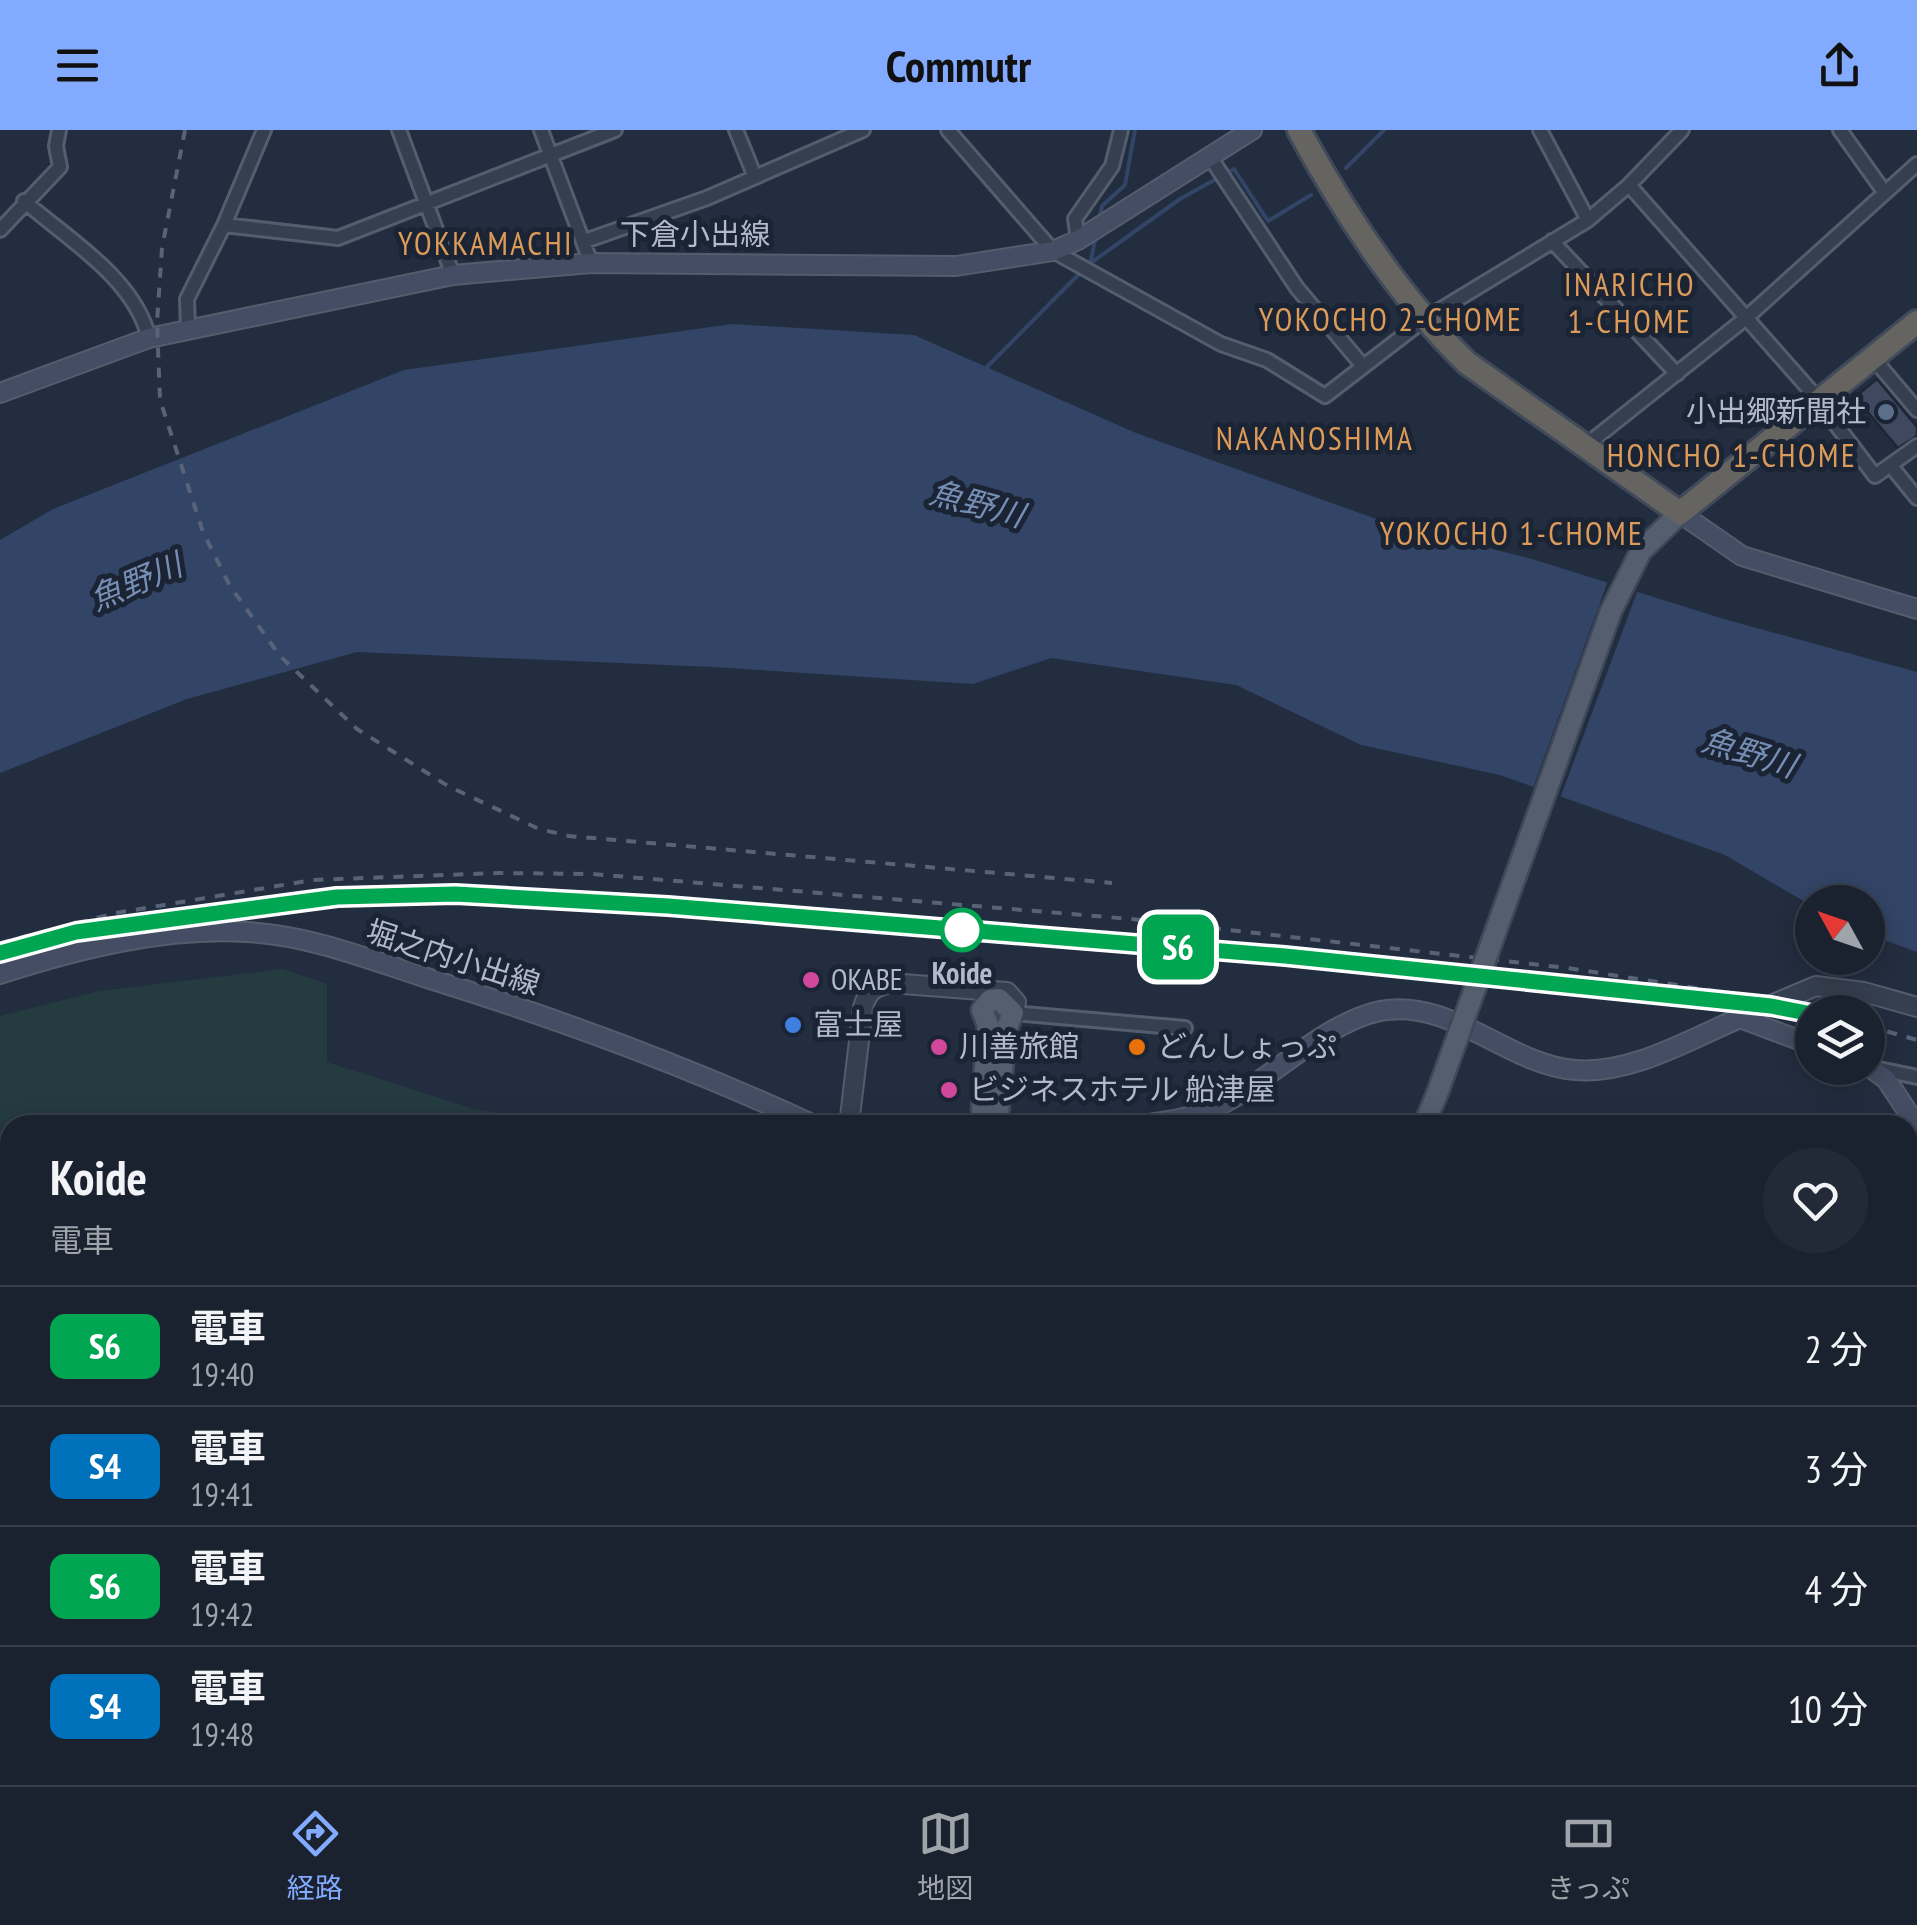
<!DOCTYPE html>
<html lang="ja">
<meta charset="utf-8">
<style>
body{margin:0;font-family:"PT Sans Narrow","Noto Sans JP",sans-serif;background:#232a37;color:#f1f3f6;height:100vh;display:flex;flex-direction:column;font-size:38px;white-space:nowrap}
*{box-sizing:border-box;margin:0}
p{font-size:32px;color:#9fa4aa}
.icon{flex:none;width:55px;height:55px;fill:none;stroke:currentColor;stroke-width:2;stroke-linecap:round;stroke-linejoin:round}
.map{position:relative;flex:1;overflow:hidden}
.panel{position:absolute;left:0px;top:985px;width:1918px;height:670px;display:flex;flex-direction:column;background:#1a222f;border-radius:30px 30px 0 0;box-shadow:0 5px 25px #0003,0 0 0 2px #383f4b}
.panel>*{flex:none}
.badge{padding:0 20px;border-radius:15px;font-size:35px;line-height:65px}
.needle{width:65px;rotate:310deg}
.buttons{position:absolute;left:1795px;top:755px;display:grid;gap:20px}
.buttons a{display:grid;place-items:center;width:90px;height:90px;border-radius:50%;background:#1a222f;box-shadow:0 5px 25px #0003,0 0 0 2px #383f4b;font-size:50px}
.map>.badge{position:absolute;translate:-50% -50%;box-shadow:0 0 0 5px #fff}
.round{display:grid;place-items:center;flex:none;width:105px;height:105px;border-radius:52px;background:#232a37}
.summary{display:flex;align-items:center;justify-content:space-between;height:170px;padding:0 50px}
h1{font-size:48px;font-weight:600;line-height:75px}
ul{padding:0;list-style:none}
li{display:flex;align-items:center;gap:30px;height:120px;padding:0 50px;border-top:2px solid #383f4b}
li div{flex:1}
li b{display:block;font-size:38px}
li em{font-style:normal}
li .badge{min-width:110px;font-weight:700;text-align:center}
header{display:flex;justify-content:space-between;align-items:center;height:130px;padding:0 50px;background:#82abff;color:#111;font-size:45px;font-weight:600}
.dock{display:flex;justify-content:space-around;align-items:center;height:140px;border-top:2px solid #383f4b;background:#1a222f;font-size:28px;color:#9fa4aa}
.dock a{display:grid;justify-items:center;gap:5px}
.dock .active{color:#82abff}
.map>svg:first-child{display:block}
</style>
<header><svg class="icon" aria-label="menu" viewBox="0 0 24 24"><path d="M4 6h16M4 12h16M4 18h16"/></svg>Commutr<svg class="icon" aria-label="share" viewBox="0 0 24 24"><path d="M12 15V3M7 8l5-5 5 5M5 13v7h14v-7"/></svg></header>
<div class="map">
<svg width="1917" height="1655" viewBox="0 0 1917 1655">
<rect width="100%" height="100%" fill="#222d3f"/>
<path fill="#243b40" d="M283,839L327,854V932L474,979L575,995H10V1645H1350V1655H0V886L99,861Z
M1908,1188L1917,1191V1655H1517V1645H1908Z"/>
<path fill="#324566" d="M732,194L914,205L1136,303L1382,391L1532,429L1724,489L1917,542V822L1868,804V772H1812V776L1725,725L1500,645L1361,615L1236,555L1051,528L973,554L713,537L357,522L187,569L0,643V410L53,379L404,240Z"/>
<path fill="#222d3f" d="M1609,448L1639,457L1559,671L1532,661Z"/>
<g fill="none" stroke-linecap="round" stroke-linejoin="round">
<path stroke="#324566" stroke-width="4" d="M1346,38L1384,0
M1100,86L1102,76L1125,55L1135,0
M1091,130L1096,105
M1088,135L1180,69L1234,39L1268,91L1311,65
M986,238L1081,142"/>
</g>
<path fill="#3e4960" stroke="#1d2636" stroke-width="2.5" d="M1877,249L1917,297V306L1898,318L1855,267Z"/>
<g fill="none" stroke-linecap="round" stroke-linejoin="round">
<defs>
<path id="minor" d="M399,0L453,145
M541,0L591,133
M736,0L755,47
M948,0L1053,121L1221,214L1267,230L1325,266L1425,189L1588,90L1629,55L1682,0
M1540,0L1588,90
M1840,0L1885,63
M1210,27L1297,158L1363,236
M1629,55L1809,259L1875,346L1917,316
M24,71C69,110 134,148 149,208
M224,95L338,108L615,0
M0,100L60,37L56,16L59,0
M1078,110L1075,89L1112,36L1121,0
M585,111L707,68L863,0
M1552,111L1677,244
M188,199L187,169L224,95L264,0
M1873,228L1917,280
M1584,317L1746,188L1917,34
M1891,336L1917,368
M1013,883L1185,898
M1874,938L1917,947
M1427,991L1447,995
M1908,1098H1917
M1908,1403L1917,1409
M1050,1645L1058,1655
M972,1655L973,1645"/>
<path id="tertiary" d="M1740,888L1816,856L1864,862L1917,877
M849,995L863,877C868,861 874,857 890,853L1007,862L1016,872L1013,883"/>
<path id="secondary" d="M0,263L149,208L453,145L591,133L956,136L1053,121L1078,110L1252,0
M1680,383L1742,426L1917,479
M0,844C78,819 165,797 246,802C309,805 371,830 430,849C562,890 689,937 814,995
M1868,936L1886,949L1917,996
M1143,995C1165,991 1189,989 1210,980C1267,955 1320,894 1380,881C1450,867 1508,935 1575,940C1631,945 1690,909 1740,888L1812,915"/>
<path id="primary" d="M1641,421L1680,383
M985,995L982,980L988,895L982,880L990,870L999,869L1013,883L1006,900L997,995
M1424,995L1437,964"/>
<path id="trunk" d="M1299,0C1344,83 1399,167 1467,233L1680,383L1917,192"/>
</defs>
<use href="#minor" stroke="#545d6d" stroke-width="18"/>
<use href="#tertiary" stroke="#545d6d" stroke-width="22"/>
<use href="#secondary" stroke="#545d6d" stroke-width="22"/>
<use href="#primary" stroke="#3f4858" stroke-width="25"/>
<use href="#trunk" stroke="#414a5a" stroke-width="28"/>
<use href="#minor" stroke="#363f4f" stroke-width="12"/>
<use href="#tertiary" stroke="#363f4f" stroke-width="18"/>
<use href="#secondary" stroke="#444d63" stroke-width="18"/>
<use href="#primary" stroke="#545e6f" stroke-width="20"/>
<use href="#trunk" stroke="#656461" stroke-width="22"/>
<path stroke="#586377" stroke-width="4" stroke-dasharray="10 10" stroke-linecap="butt" d="M185,0L162,118L157,192L160,270L203,402L230,456L280,526L357,599L448,656L539,699L569,706L1112,753
M130,795L337,767L455,764L668,777L1285,826L1619,860
M0,813L116,783L313,750L499,743L592,744L1131,789L1567,838L1851,882
M1868,896L1917,910"/>
<defs>
<path id="primary-bridge" d="M1437,964L1611,481L1641,421"/>
</defs>
<use href="#primary-bridge" stroke="#3f4858" stroke-width="25" stroke-linecap="butt"/>
<use href="#primary-bridge" stroke="#545e6f" stroke-width="20"/>
</g>
<g fill="none" stroke-linecap="round" stroke-linejoin="round">
<defs>
<path id="line" d="M0,823L76,802L337,767L455,764L668,776L1285,826L1771,876L1812,884"/>
</defs>
<use href="#line" stroke="#fff" stroke-width="22"/>
<use href="#line" stroke="#00a651" stroke-width="15"/>
</g>
<circle fill="#5c6f8a" stroke="#1b2434" stroke-width="4" cx="1886" cy="282" r="10"/>
<circle fill="#fff" stroke="#00a651" stroke-width="5" cx="962" cy="800" r="20"/>
<g fill="#d1479c" stroke="#1b2434" stroke-width="4">
<circle cx="811" cy="850" r="10"/>
<circle cx="939" cy="917" r="10"/>
<circle cx="949" cy="960" r="10"/>
</g>
<circle fill="#3f7fe0" stroke="#1b2434" stroke-width="4" cx="793" cy="895" r="10"/>
<circle fill="#e8710a" stroke="#1b2434" stroke-width="4" cx="1137" cy="917" r="10"/>
<g text-anchor="middle" stroke-width="10" stroke-linejoin="round" paint-order="stroke">
<g font-size="30" fill="#b2baca" stroke="#1b2434">
<text x="695" y="115">下倉小出線</text>
<text transform="translate(453 828) rotate(18)" y="10">堀之内小出線</text>
</g>
<g font-size="30" fill="#b2baca" stroke="#1b2434" text-anchor="start">
<text x="1866" y="292" text-anchor="end">小出郷新聞社</text>
<text x="831" y="860">OKABE</text>
<text x="813" y="905">富士屋</text>
<text x="959" y="927">川善旅館</text>
<text x="1157" y="927">どんしょっぷ</text>
<text x="969" y="970">ビジネスホテル 船津屋</text>
</g>
<g font-size="30" font-weight="bold" fill="#b2baca" stroke="#1b2434">
<text x="962" y="854">Koide</text>
</g>
<g font-size="32" letter-spacing="2.5" fill="#dd9b5a" stroke="#1b2434">
<text x="486" y="125">YOKKAMACHI</text>
<text x="1630" y="166">INARICHO<tspan x="1630" dy="37">1-CHOME</tspan></text>
<text x="1391" y="201">YOKOCHO 2-CHOME</text>
<text x="1315" y="320">NAKANOSHIMA</text>
<text x="1732" y="337">HONCHO 1-CHOME</text>
<text x="1512" y="415">YOKOCHO 1-CHOME</text>
</g>
<g font-size="32" font-style="italic" fill="#778eb4" stroke="#1b2434">
<text transform="translate(977 374) rotate(15)" y="11">魚野川</text>
<text transform="translate(136 452) rotate(-23)" y="11">魚野川</text>
<text transform="translate(1749 623) rotate(17)" y="11">魚野川</text>
</g>
</g>
</svg>
<div class="buttons">
<a><svg class="needle" viewBox="-14 -14 28 28"><path d="M0-13l5 13h-10z" fill="#e53935"/><path d="M0 13l5-13h-10z" fill="#9fa4aa"/></svg></a>
<a><svg class="icon" aria-label="layers" viewBox="0 0 24 24"><path d="M12 4l9 5-9 5-9-5zM3 14l9 5 9-5"/></svg></a>
</div>
<b class="badge" style="left:1178px;top:817px;background:#00a651;color:#fff">S6</b>
<section class="panel">
<div class="summary"><div><h1>Koide</h1><p>電車</p></div><a class="round"><svg class="icon" aria-label="heart" viewBox="0 0 24 24"><path d="M12 20l-8-8c-3-5 5-10 8-4 3-6 11-1 8 4z"/></svg></a></div>
<ul>
<li><span class="badge" style="background:#00a651;color:#fff">S6</span><div><b>電車</b><p>19:40</p></div><em>2 分</em></li>
<li><span class="badge" style="background:#0072bc;color:#fff">S4</span><div><b>電車</b><p>19:41</p></div><em>3 分</em></li>
<li><span class="badge" style="background:#00a651;color:#fff">S6</span><div><b>電車</b><p>19:42</p></div><em>4 分</em></li>
<li><span class="badge" style="background:#0072bc;color:#fff">S4</span><div><b>電車</b><p>19:48</p></div><em>10 分</em></li>
</ul>
</section>
</div>
<nav class="dock">
<a class="active"><svg class="icon" aria-label="directions" viewBox="0 0 24 24"><path d="M12 3l9 9-9 9-9-9zM9 14v-3h6M13 9l2 2-2 2"/></svg>経路</a>
<a><svg class="icon" aria-label="map" viewBox="0 0 24 24"><path d="M3 6l6-2 6 2 6-2v14l-6 2-6-2-6 2zM9 4v14M15 6v14"/></svg>地図</a>
<a><svg class="icon" aria-label="tickets" viewBox="0 0 24 24"><path d="M3 7h18v10H3zM15 7v10"/></svg>きっぷ</a>
</nav>
